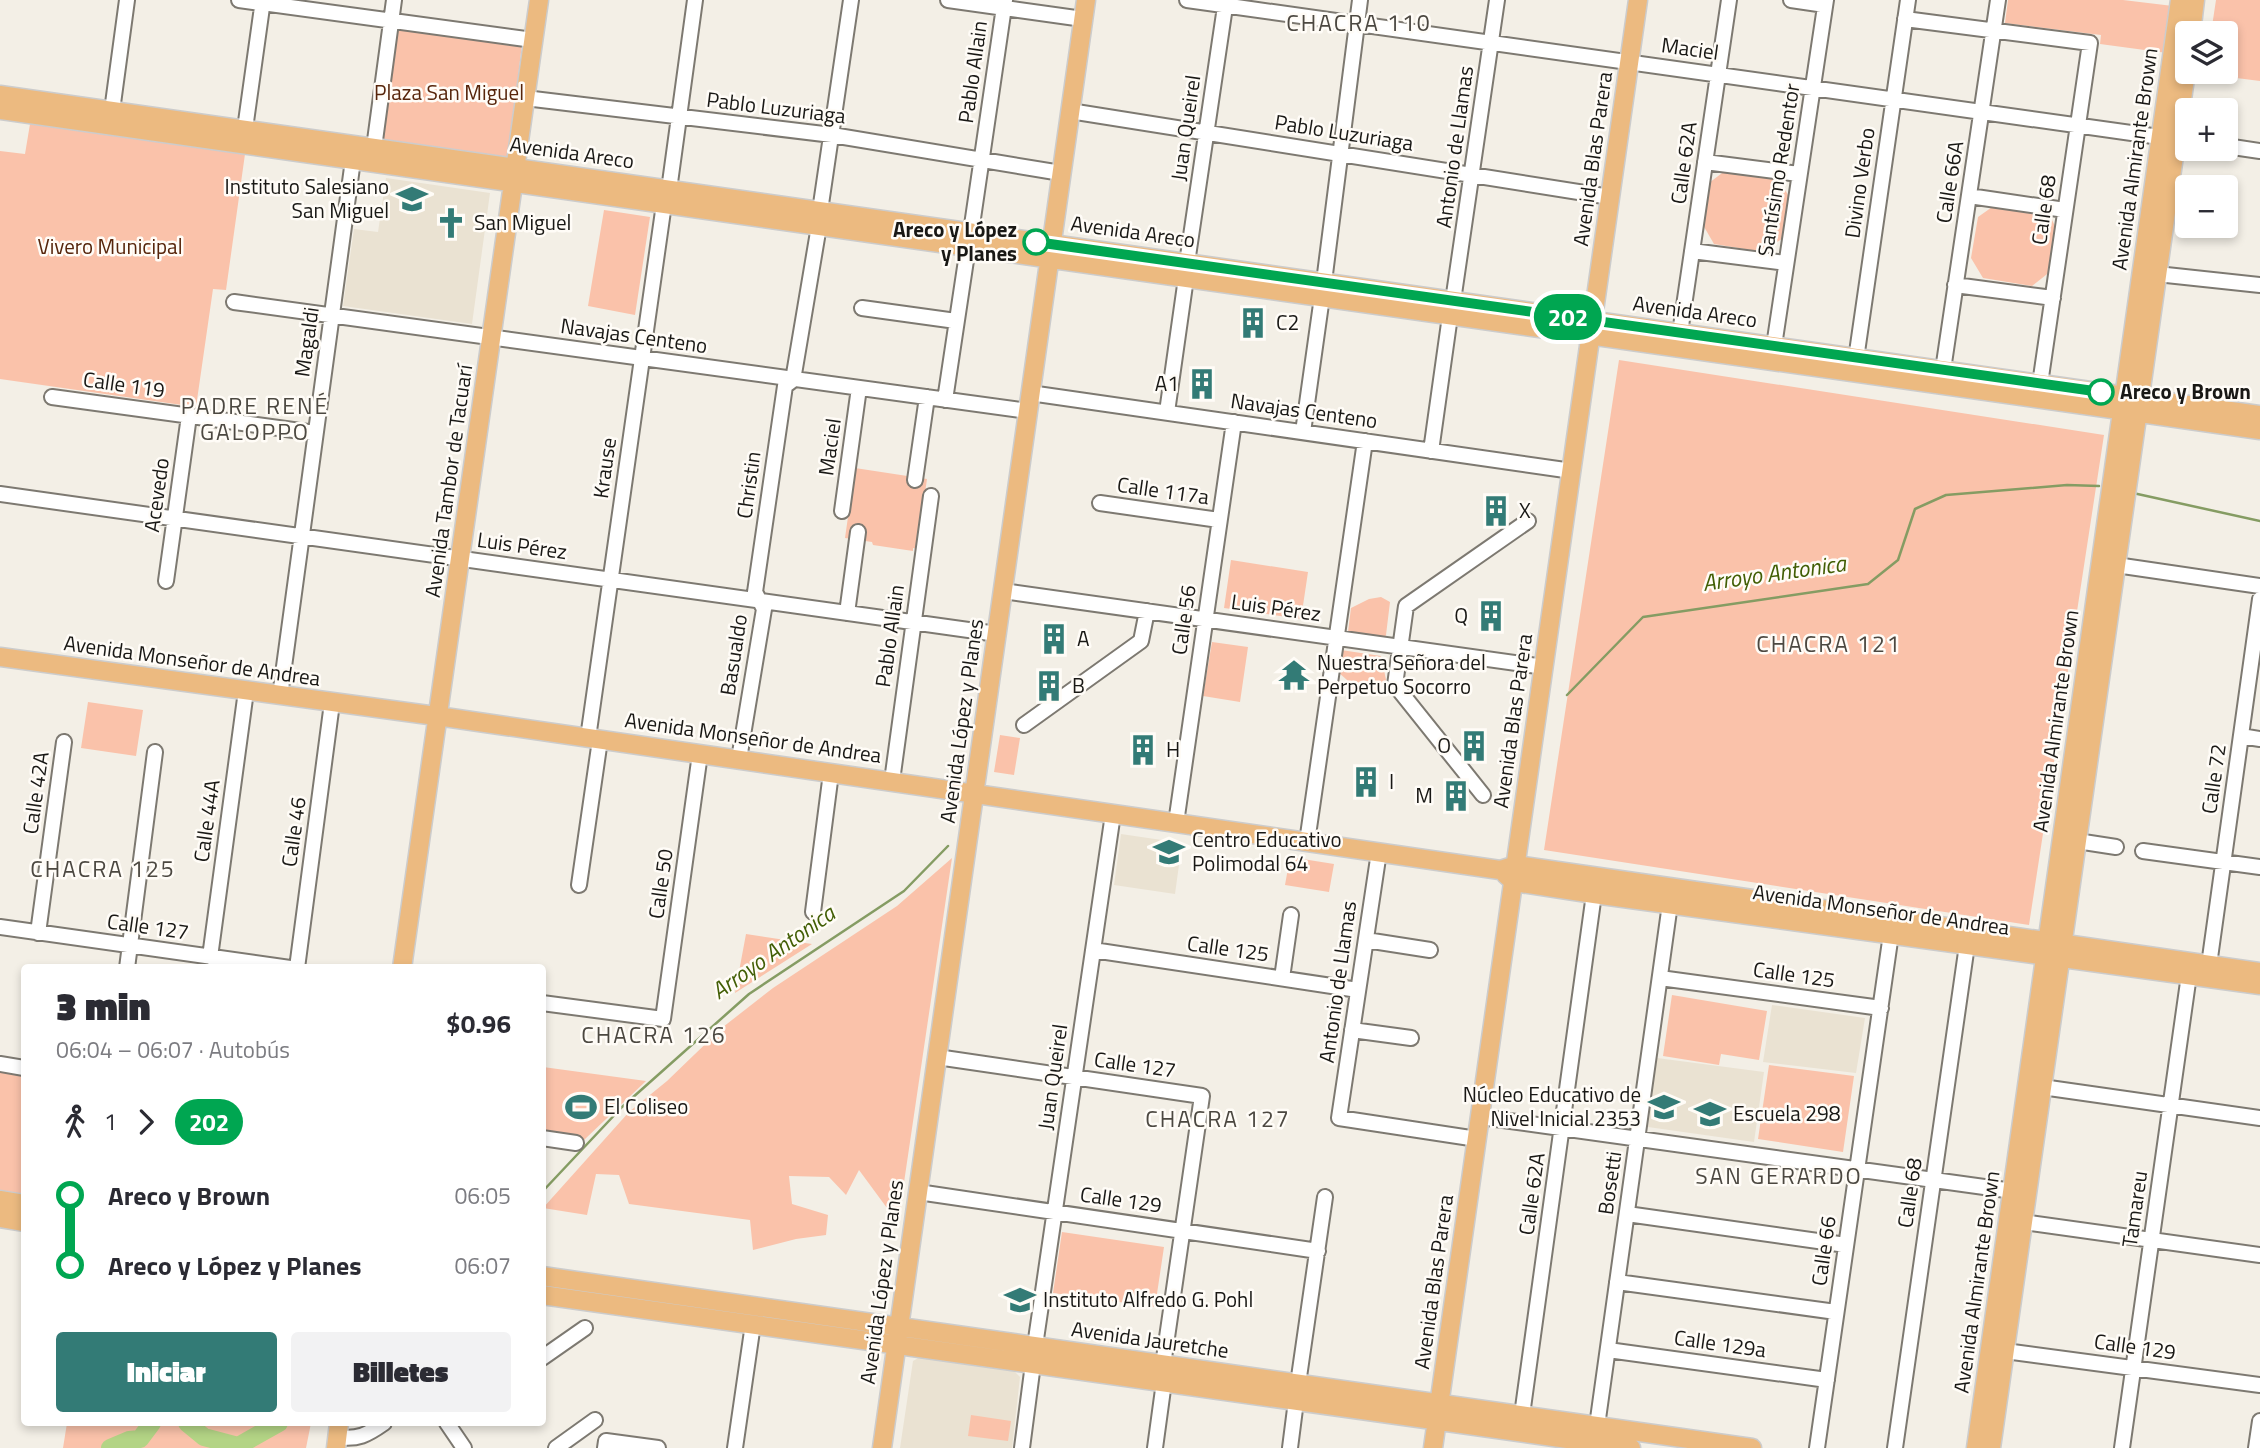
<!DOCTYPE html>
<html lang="es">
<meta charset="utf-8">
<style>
body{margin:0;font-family:"Titillium Web",sans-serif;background:#f2f2f3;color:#2b2b33;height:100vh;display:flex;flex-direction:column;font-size:26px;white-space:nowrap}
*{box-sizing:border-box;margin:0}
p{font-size:23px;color:#7c7c81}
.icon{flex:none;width:38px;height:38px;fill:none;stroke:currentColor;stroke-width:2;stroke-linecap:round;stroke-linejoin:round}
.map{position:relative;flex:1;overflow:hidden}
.side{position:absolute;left:21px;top:964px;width:525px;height:462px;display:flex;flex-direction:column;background:#fff;border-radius:7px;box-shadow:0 4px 10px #0003}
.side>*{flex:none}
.badge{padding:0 14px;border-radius:23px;font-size:24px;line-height:46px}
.tools{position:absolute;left:2175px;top:21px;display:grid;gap:14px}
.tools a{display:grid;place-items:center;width:63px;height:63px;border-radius:7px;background:#fff;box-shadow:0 4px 10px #0003;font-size:35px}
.map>.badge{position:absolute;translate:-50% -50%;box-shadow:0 0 0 4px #fff}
.legs{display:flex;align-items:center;gap:10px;height:77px;padding:0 35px;font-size:23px}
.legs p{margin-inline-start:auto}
.head{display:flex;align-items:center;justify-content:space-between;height:119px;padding:0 35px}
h1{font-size:38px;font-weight:800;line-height:52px}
.action{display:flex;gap:14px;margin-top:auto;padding:14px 35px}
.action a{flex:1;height:80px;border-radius:7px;background:#337b76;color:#fff;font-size:28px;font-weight:800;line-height:80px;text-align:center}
.action a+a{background:#f2f2f3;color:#2b2b33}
ul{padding:0 35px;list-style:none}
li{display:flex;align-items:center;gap:24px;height:70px;font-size:26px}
li i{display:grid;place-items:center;width:10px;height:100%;margin:0 9px;background:currentColor}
li i::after{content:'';width:18px;height:18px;margin:-9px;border:5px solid;border-radius:50%;background:#fff}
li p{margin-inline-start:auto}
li:first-child i{background:linear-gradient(#0000 50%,currentColor 0)}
li:last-child i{background:linear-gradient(currentColor 50%,#0000 0)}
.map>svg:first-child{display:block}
</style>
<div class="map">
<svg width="2260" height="1448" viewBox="0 0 2260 1448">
<rect width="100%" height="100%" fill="#f3efe6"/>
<path fill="#eae2d2" d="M386,178L490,193L472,324L343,306L354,229L378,232Z
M1121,834L1182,843L1175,894L1114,885Z
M1772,1005L1865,1018L1856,1073L1763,1062Z
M1657,1058L1764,1072L1754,1142L1648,1127Z
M920,1357L1014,1371L1020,1377L1012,1448H900L913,1361Z"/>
<path fill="#fac2aa" d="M2008,0H2123L2173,6L2167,53L2100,44L2101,35L2005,23Z
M2216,0H2260V81L2205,74L2226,72V33H2211Z
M398,28L522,44L508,160L382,141Z
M30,124L245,154L226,290L213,289L196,407L0,379V151L25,154Z
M1726,170L1779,178L1789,197L1783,238L1763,252L1714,244L1703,225L1709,183Z
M1995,205L2048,212L2058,232L2051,271L2032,286L1983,278L1971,258L1978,217Z
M604,210L650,217L635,315L588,306Z
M1619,360L2104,435L2029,925L1544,850Z
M855,468L927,479L917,549L913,548V551L873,545L872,542L845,538Z
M1231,560L1308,572L1301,619L1224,608Z
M1381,597L1390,602L1386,635L1384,639L1351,637L1348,632L1351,608L1369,599Z
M1212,642L1248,647L1240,702L1203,696Z
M1341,650L1381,656L1389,694L1347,692V680L1338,672Z
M88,702L143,710L136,756L81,748Z
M1000,735L1020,738L1014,775L994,772Z
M1290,857L1334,864L1329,892L1285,885Z
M952,858L898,1223L859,1170L846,1195L829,1177L789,1176L792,1204L828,1215L826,1235L796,1239L753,1250L750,1220L629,1204L619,1175L596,1174L587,1215L543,1208L629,1112L667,1081L723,1027L773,988L897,906Z
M746,934L812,944L735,993Z
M1672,995L1767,1011L1759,1060L1721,1054L1719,1065L1663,1056Z
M1769,1065L1854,1076L1843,1152L1758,1139Z
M543,1067L646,1081L584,1140L543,1134Z
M0,1069L24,1073V1201L0,1197Z
M1062,1232L1164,1247L1155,1307L1053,1293Z
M971,1415L1011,1421L1008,1441L968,1436Z
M67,1423H311L306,1448H63Z"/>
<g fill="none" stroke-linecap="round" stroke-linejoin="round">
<path stroke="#859c63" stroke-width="2.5" d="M2133,493L2260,521
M1567,695L1643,617L1868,584L1898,560L1915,509L1946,495L2067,485L2099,486
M542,1192L622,1107L749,994L904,891L948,846"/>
<path stroke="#b3d485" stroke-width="18" d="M187,1423L204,1437L238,1446L279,1423
M110,1448L129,1440L140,1439L152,1423"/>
<defs>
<path id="minor" d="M239,0L533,40
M948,0L1083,19
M1187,0L2188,141
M1791,0L1825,5
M1905,19L2090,43L2040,384
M525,98L832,135L1061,173
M112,111L127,0
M1070,111L1610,197
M245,129L263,0
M2226,146L2260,151
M374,148L394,0
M1705,162L1799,174
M669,190L695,0
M1969,196L2065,210
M820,211L851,0
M971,232L1005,0
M1692,251L1786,263
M1187,263L1226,0
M2157,274L2260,285
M1324,282L1360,0
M1955,285L2053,298
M1453,301L1497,0
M234,302L1028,411
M862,308L956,321
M1680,333L1729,0
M1774,346L1826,0
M1855,366L1908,0
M1943,370L1998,0
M793,380L819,226
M1030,393L1572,471
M52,397L315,433
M945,400L968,247
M1167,412L1186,278
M1303,432L1322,297
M1431,451L1450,316
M915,480L927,397
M0,494L997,634
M1100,503L1219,520
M842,511L859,388
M2116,565L2260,586
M166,581L189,416
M1003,591L1544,667
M847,613L858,532
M280,696L353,160
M1024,725L1141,641L1147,611
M2241,736L2260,739
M588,738L664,204
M739,759L764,609L755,592L785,386L793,380
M892,781L931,496
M1483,795L1395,685L1406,606L1528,521
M1176,823L1234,422
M2077,841L2116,847
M1307,842L1365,441
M2143,851L2260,867
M1379,852L1339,1118L1477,1139
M579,885L600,740
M813,912L831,773
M0,927L290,968
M38,933L64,742
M1366,940L1430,950
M1093,950L1358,990
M210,957L246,691
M2209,965L2260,599
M127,968L155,752
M297,968L332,703
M1282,978L1291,915
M1660,978L1881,1008
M542,1003L663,1019L700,754
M1352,1030L1411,1038
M937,1057L1202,1096L1163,1365
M0,1064L24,1068
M2042,1087L2260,1118
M1481,1117L2013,1191
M542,1138L576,1143
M918,1192L1318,1251
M1627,1214L1846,1245
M2023,1222L2260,1255
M1617,1282L1836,1312
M1035,1346L1113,814
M1608,1350L1827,1380
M2005,1351L2260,1385
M542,1358L585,1328
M1298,1384L1325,1197
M1522,1415L1594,894
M447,1423L464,1448
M1597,1426L1670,904
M337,1437C358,1440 367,1435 384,1423
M556,1448L595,1420
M605,1448L606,1441L658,1448
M735,1448L753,1324
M1022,1448L1033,1364
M1155,1448L1164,1382
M1290,1448L1296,1401
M1817,1448L1891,934
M1895,1448L1967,945
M2122,1448L2189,975
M2256,1448L2260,1421"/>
<path id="major" d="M2191,33L2195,0
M0,95L2260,415
M0,110L2260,430
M0,657L451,718L1500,870L1516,865L2260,972
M1505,874L1514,882L1594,894L2260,985
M402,968L539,0
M0,1200L24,1204
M0,1218L24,1222
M542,1276L1752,1448
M542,1295L1631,1448
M336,1448L339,1423
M882,1448L1086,0
M1433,1448L1638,0
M1976,1448L2180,0
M1991,1448L2188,57"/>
</defs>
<use href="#minor" stroke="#7d7971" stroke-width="18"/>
<use href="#major" stroke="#ccc" stroke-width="21"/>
<use href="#minor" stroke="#fff" stroke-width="14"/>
<use href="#major" stroke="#ecba80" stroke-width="18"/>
</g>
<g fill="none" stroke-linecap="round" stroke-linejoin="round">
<defs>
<path id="line-1" d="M1036,242L2101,392"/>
</defs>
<use href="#line-1" stroke="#fff" stroke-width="16"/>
<use href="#line-1" stroke="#00a651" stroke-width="10"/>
</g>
<defs>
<symbol id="school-bare" viewBox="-9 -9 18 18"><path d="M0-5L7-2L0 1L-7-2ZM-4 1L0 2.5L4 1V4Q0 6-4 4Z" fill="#337b76" stroke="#fffcf7" stroke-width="2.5" paint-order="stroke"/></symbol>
<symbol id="church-bare" viewBox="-9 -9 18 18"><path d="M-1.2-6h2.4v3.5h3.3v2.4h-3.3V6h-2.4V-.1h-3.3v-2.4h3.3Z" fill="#337b76" stroke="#fffcf7" stroke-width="2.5" paint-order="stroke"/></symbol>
<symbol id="building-bare" viewBox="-9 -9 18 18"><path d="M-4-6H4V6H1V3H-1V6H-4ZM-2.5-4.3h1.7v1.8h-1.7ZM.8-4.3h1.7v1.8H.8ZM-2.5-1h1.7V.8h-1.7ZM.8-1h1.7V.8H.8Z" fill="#337b76" stroke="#fffcf7" stroke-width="2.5" paint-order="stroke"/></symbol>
<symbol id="temple-bare" viewBox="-9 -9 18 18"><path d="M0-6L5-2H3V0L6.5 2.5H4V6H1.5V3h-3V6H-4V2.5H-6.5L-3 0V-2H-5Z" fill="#337b76" stroke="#fffcf7" stroke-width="2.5" paint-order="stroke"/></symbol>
<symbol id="stadium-bare" viewBox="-9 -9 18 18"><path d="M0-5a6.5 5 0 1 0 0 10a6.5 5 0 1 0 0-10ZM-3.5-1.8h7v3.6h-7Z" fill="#337b76" stroke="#fffcf7" stroke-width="2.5" paint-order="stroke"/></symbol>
</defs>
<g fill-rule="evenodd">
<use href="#school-bare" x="390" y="177" width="44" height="44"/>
<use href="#church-bare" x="429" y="201" width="44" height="44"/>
<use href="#building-bare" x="1231" y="301" width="44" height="44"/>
<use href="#building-bare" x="1180" y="362" width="44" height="44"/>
<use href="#building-bare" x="1474" y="489" width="44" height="44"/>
<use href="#building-bare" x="1469" y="594" width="44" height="44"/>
<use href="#building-bare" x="1032" y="617" width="44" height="44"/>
<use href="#temple-bare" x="1272" y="653" width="44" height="44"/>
<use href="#building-bare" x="1027" y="664" width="44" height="44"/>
<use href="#building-bare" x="1452" y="724" width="44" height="44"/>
<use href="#building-bare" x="1121" y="728" width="44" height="44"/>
<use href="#building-bare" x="1344" y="760" width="44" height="44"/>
<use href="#building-bare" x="1434" y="774" width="44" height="44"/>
<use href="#school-bare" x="1147" y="830" width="44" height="44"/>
<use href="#stadium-bare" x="559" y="1085" width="44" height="44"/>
<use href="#school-bare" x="1642" y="1085" width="44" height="44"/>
<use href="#school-bare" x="1688" y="1092" width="44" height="44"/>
<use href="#school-bare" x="998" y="1278" width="44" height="44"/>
</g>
<g fill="#fff" stroke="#00a651" stroke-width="3.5">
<circle cx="1036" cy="242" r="12"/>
<circle cx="2101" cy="392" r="12"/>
</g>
<g text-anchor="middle" stroke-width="5" stroke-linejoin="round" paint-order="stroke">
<g font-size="21" fill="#191815" stroke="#fffcf7">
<text transform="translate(1690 49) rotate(8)" y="7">Maciel</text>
<text transform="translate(973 72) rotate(-82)" y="7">Pablo Allain</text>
<text transform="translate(776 108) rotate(7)" y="7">Pablo Luzuriaga</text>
<text transform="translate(1186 128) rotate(-82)" y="7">Juan Queirel</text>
<text transform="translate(1344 133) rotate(9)" y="7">Pablo Luzuriaga</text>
<text transform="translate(1455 147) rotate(-82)" y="7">Antonio de Llamas</text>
<text transform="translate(572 153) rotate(8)" y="7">Avenida Areco</text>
<text transform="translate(1593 159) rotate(-82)" y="7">Avenida Blas Parera</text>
<text transform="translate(2135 159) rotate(-82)" y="7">Avenida Almirante Brown</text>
<text transform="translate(1684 163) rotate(-82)" y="7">Calle 62A</text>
<text transform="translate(1779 170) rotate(-81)" y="7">Santísimo Redentor</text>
<text transform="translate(1950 182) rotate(-81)" y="7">Calle 66A</text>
<text transform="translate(1860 183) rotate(-82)" y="7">Divino Verbo</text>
<text transform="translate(2044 210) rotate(-82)" y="7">Calle 68</text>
<text transform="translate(1133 232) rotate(8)" y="7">Avenida Areco</text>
<text transform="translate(1695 312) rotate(8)" y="7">Avenida Areco</text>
<text transform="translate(634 336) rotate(8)" y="7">Navajas Centeno</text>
<text transform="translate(307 342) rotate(-82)" y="7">Magaldi</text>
<text transform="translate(124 385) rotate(8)" y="7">Calle 119</text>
<text transform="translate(1304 411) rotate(8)" y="7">Navajas Centeno</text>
<text transform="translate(830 447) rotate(-82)" y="7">Maciel</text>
<text transform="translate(605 468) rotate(-82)" y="7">Krause</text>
<text transform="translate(449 481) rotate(-82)" y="7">Avenida Tambor de Tacuarí</text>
<text transform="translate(749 485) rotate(-82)" y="7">Christin</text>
<text transform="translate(1163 491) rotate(8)" y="7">Calle 117a</text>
<text transform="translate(157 495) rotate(-82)" y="7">Acevedo</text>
<text transform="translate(522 546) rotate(8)" y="7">Luis Pérez</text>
<text transform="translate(1276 608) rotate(8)" y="7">Luis Pérez</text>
<text transform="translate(1184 620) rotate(-82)" y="7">Calle 56</text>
<text transform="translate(890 636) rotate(-82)" y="7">Pablo Allain</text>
<text transform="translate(734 655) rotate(-81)" y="7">Basualdo</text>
<text transform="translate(192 661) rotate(8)" y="7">Avenida Monseñor de Andrea</text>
<text transform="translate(962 721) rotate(-82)" y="7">Avenida López y Planes</text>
<text transform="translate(1513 721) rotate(-82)" y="7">Avenida Blas Parera</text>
<text transform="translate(2056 721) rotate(-82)" y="7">Avenida Almirante Brown</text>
<text transform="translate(753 738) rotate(8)" y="7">Avenida Monseñor de Andrea</text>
<text transform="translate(2214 779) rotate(-82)" y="7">Calle 72</text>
<text transform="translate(36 793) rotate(-82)" y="7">Calle 42A</text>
<text transform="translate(207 821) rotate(-82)" y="7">Calle 44A</text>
<text transform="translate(294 832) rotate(-82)" y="7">Calle 46</text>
<text transform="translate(661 884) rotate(-82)" y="7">Calle 50</text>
<text transform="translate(1881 910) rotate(8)" y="7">Avenida Monseñor de Andrea</text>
<text transform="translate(148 927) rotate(8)" y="7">Calle 127</text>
<text transform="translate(1228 949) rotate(8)" y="7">Calle 125</text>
<text transform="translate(1794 975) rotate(8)" y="7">Calle 125</text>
<text transform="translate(1338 982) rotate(-82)" y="7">Antonio de Llamas</text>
<text transform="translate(1135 1065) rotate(8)" y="7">Calle 127</text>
<text transform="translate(1053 1077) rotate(-82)" y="7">Juan Queirel</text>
<text transform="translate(1610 1183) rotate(-82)" y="7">Bosetti</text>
<text transform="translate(1910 1193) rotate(-82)" y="7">Calle 68</text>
<text transform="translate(1532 1194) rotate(-82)" y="7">Calle 62A</text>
<text transform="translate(1121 1200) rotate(8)" y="7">Calle 129</text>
<text transform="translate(2135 1209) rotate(-82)" y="7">Tamareu</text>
<text transform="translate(1824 1251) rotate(-82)" y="7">Calle 66</text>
<text transform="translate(882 1282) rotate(-82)" y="7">Avenida López y Planes</text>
<text transform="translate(1434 1282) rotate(-82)" y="7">Avenida Blas Parera</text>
<text transform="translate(1977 1282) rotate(-82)" y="7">Avenida Almirante Brown</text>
<text transform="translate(1150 1340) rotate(8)" y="7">Avenida Jauretche</text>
<text transform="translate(1720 1344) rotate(8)" y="7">Calle 129a</text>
<text transform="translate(2135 1347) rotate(8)" y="7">Calle 129</text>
</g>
<g font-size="21" fill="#57250b" stroke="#fffcf7">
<text x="449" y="100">Plaza San Miguel</text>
<text x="110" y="254">Vivero Municipal</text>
</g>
<g font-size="21" fill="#191815" stroke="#fffcf7" text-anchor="start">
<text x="389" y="194" text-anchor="end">Instituto Salesiano<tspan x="389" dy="24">San Miguel</tspan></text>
<text x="474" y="230">San Miguel</text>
<text x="1276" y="330">C2</text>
<text x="1179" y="391" text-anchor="end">A1</text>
<text x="1519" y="518">X</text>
<text x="1468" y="623" text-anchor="end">Q</text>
<text x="1077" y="646">A</text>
<text x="1317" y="670">Nuestra Señora del<tspan x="1317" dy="24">Perpetuo Socorro</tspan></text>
<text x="1072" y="693">B</text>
<text x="1451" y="753" text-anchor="end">O</text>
<text x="1166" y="757">H</text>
<text x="1389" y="789">I</text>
<text x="1433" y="803" text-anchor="end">M</text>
<text x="1192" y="847">Centro Educativo<tspan x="1192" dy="24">Polimodal 64</tspan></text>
<text x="1641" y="1102" text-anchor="end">Núcleo Educativo de<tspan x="1641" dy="24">Nivel Inicial 2353</tspan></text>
<text x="604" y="1114">El Coliseo</text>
<text x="1733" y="1121">Escuela 298</text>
<text x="1043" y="1307">Instituto Alfredo G. Pohl</text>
</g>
<g font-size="21" font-weight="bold" fill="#191815" stroke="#fffcf7" text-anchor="end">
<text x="1017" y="237">Areco y López<tspan x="1017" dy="24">y Planes</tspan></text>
<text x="2120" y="399" text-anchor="start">Areco y Brown</text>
</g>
<g font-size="23" letter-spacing="2" fill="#4c4841" stroke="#fffcf7">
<text x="1359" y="31">CHACRA 110</text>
<text x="255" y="414">PADRE RENÉ<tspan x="255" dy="26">GALOPPO</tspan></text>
<text x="1829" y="652">CHACRA 121</text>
<text x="103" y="877">CHACRA 125</text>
<text x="654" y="1043">CHACRA 126</text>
<text x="1218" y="1127">CHACRA 127</text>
<text x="1779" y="1184">SAN GERARDO</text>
</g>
<g font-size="23" font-style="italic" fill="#425e05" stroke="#fffcf7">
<text transform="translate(1774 573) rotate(-8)" y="8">Arroyo Antonica</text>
<text transform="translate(773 952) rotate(-35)" y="8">Arroyo Antonica</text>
</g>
</g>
</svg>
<div class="tools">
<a><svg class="icon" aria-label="layers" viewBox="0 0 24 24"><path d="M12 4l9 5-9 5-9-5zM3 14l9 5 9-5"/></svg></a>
<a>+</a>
<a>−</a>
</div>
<b class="badge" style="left:1568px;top:317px;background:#00a651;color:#fff">202</b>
<section class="side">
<div class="head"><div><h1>3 min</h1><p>06:04 – 06:07 · Autobús</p></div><b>$0.96</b></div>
<div class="legs"><svg class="icon" aria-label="walk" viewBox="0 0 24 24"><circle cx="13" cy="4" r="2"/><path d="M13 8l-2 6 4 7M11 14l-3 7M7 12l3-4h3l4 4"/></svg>1<svg class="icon" aria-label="forward" viewBox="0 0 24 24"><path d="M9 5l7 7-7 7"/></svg><b class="badge" style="background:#00a651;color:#fff">202</b></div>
<ul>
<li><i style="color:#00a651"></i><b>Areco y Brown</b><p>06:05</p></li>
<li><i style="color:#00a651"></i><b>Areco y López y Planes</b><p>06:07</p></li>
</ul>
<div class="action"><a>Iniciar</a><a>Billetes</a></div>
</section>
</div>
